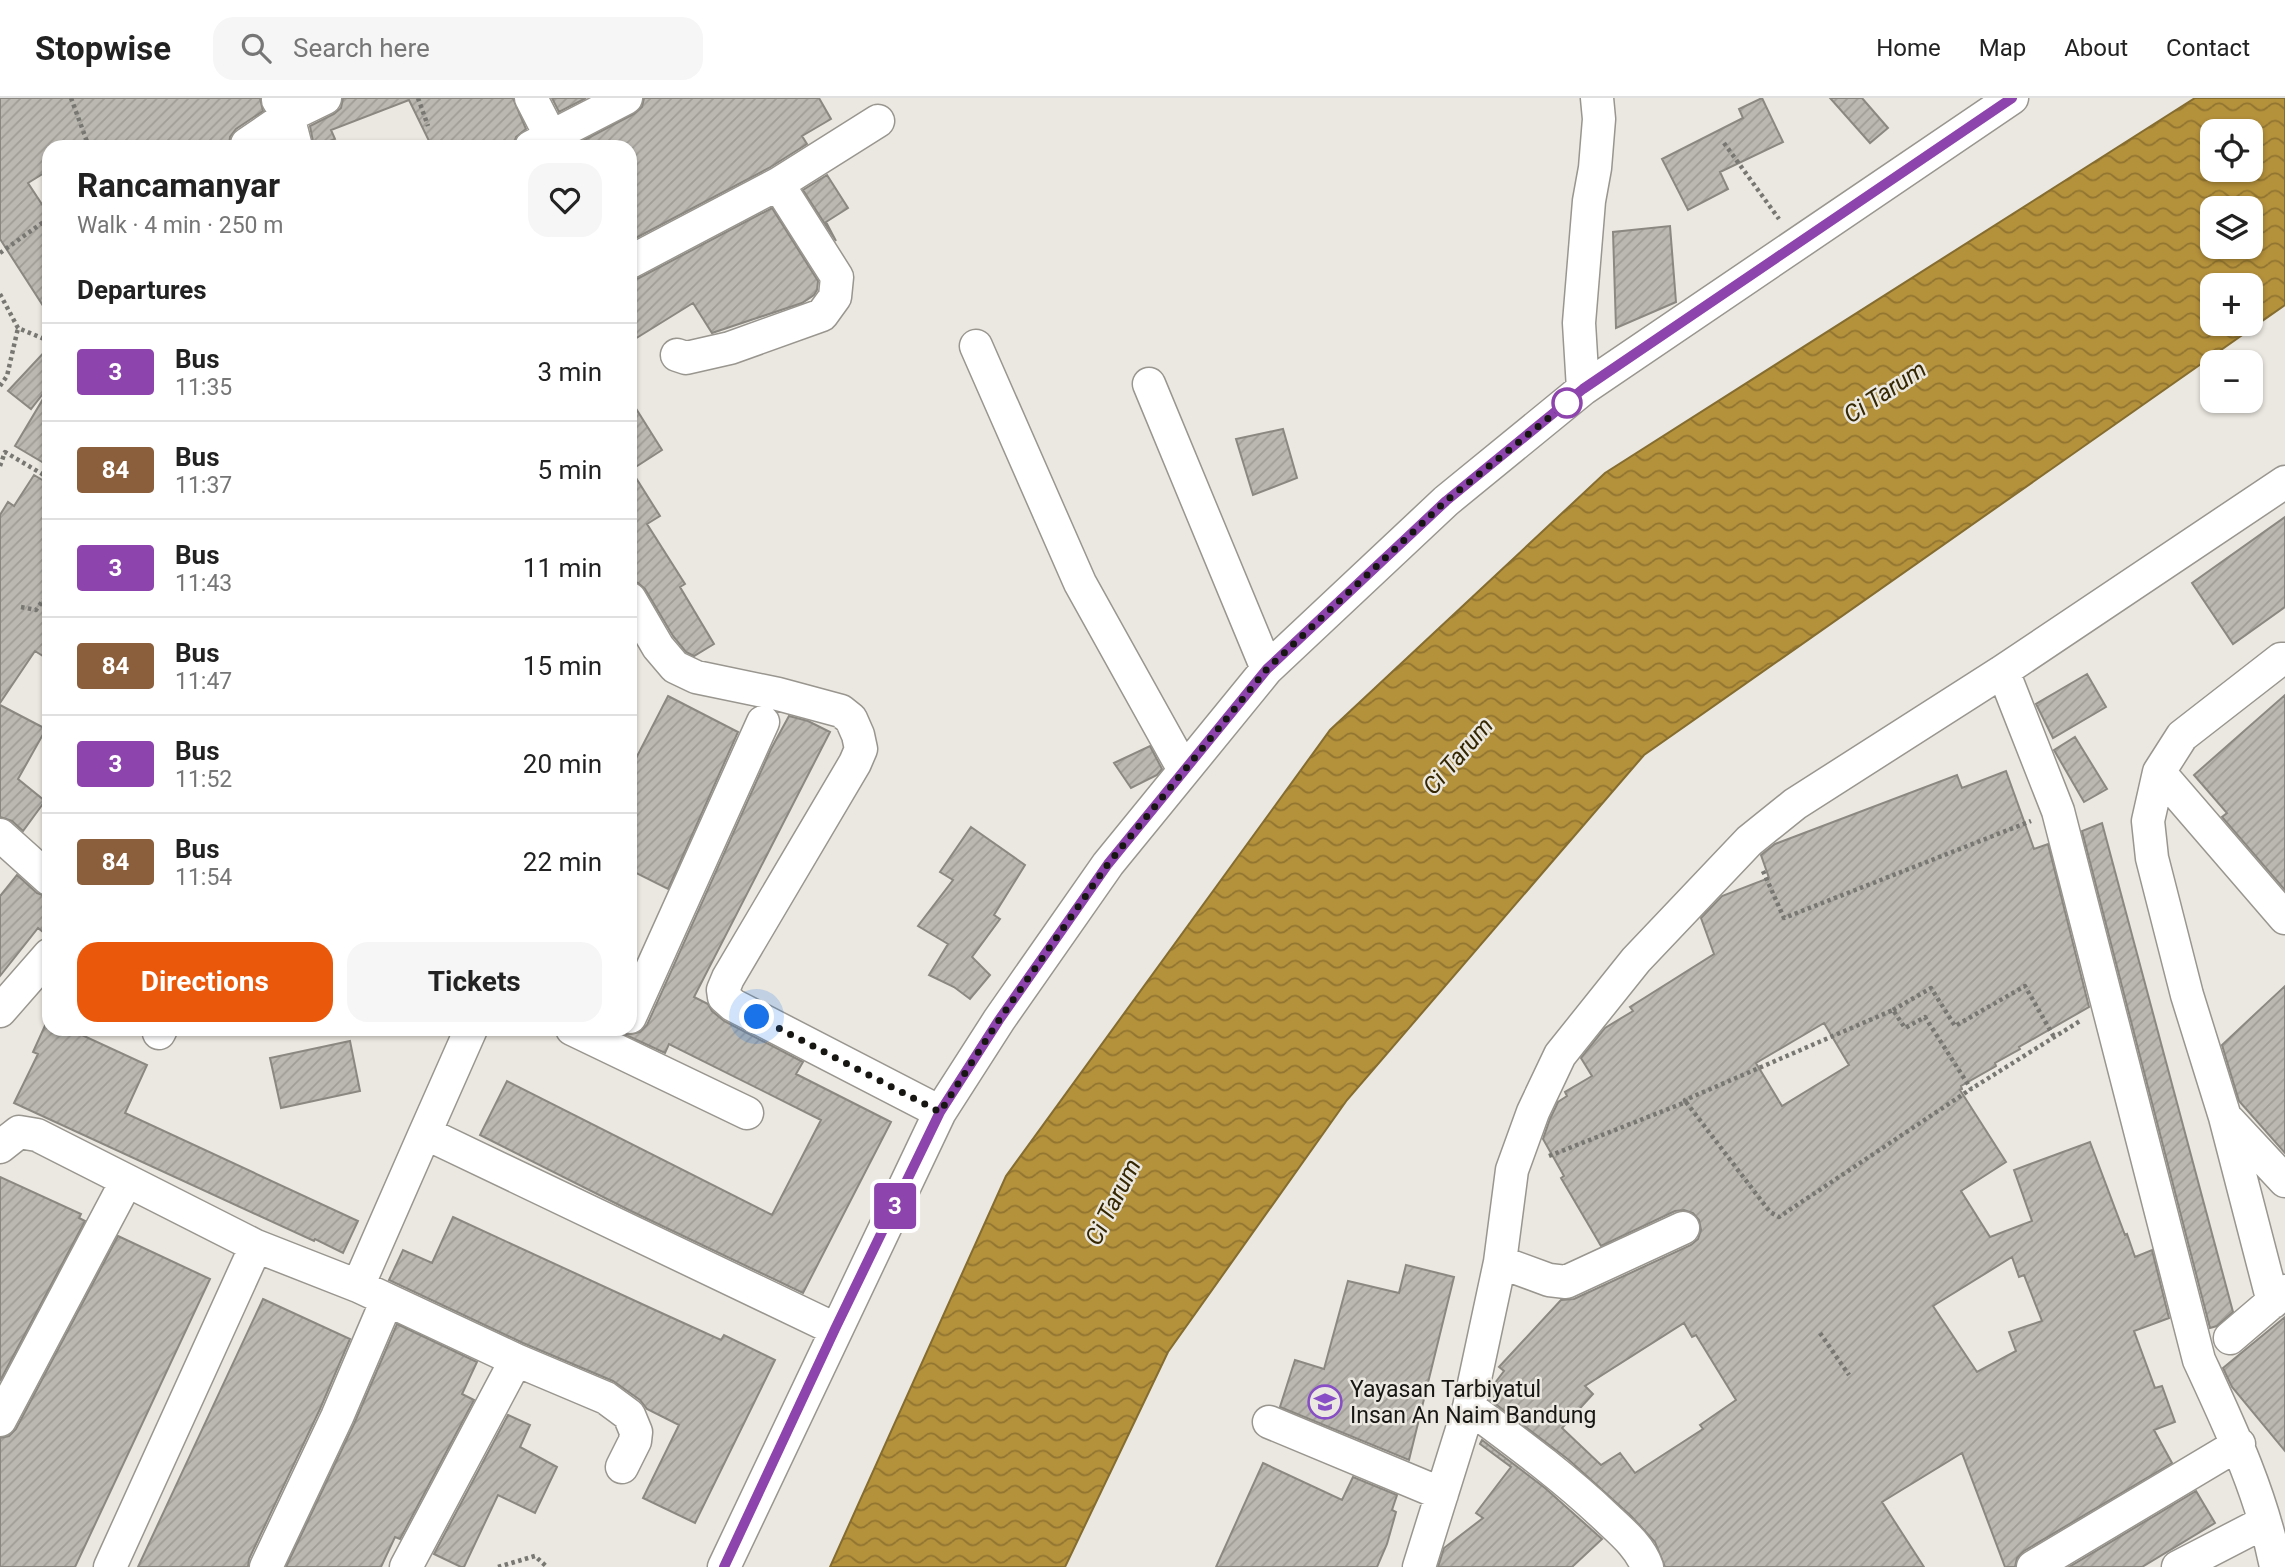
<!DOCTYPE html>
<meta charset="utf-8">
<style>
body{margin:0;font-family:Roboto,sans-serif;background:#f6f6f6;color:#222;height:100vh;display:flex;flex-direction:column;font-size:26px;white-space:nowrap}
*{box-sizing:border-box;margin:0}
p{font-size:23px;color:#767676}
.icon{flex:none;width:38px;height:38px;fill:none;stroke:currentColor;stroke-width:2;stroke-linecap:round;stroke-linejoin:round}
.map{position:relative;flex:1;overflow:hidden}
.sheet{position:absolute;left:42px;top:42px;width:595px;height:896px;display:flex;flex-direction:column;background:#fff;border-radius:21px;box-shadow:0 2px 5px #0004}
.sheet>*{flex:none}
.badge{padding:0 14px;border-radius:5px;font-size:24px;line-height:46px}
.buttons{position:absolute;left:2200px;top:21px;display:grid;gap:14px}
.buttons a{display:grid;place-items:center;width:63px;height:63px;border-radius:14px;background:#fff;box-shadow:0 2px 5px #0004;font-size:35px}
.you{position:absolute;width:35px;height:35px;margin:-18px;border:5px solid #fff;border-radius:50%;background:#1a73e8;box-shadow:0 0 0 10px #1a73e833}
.map>.badge{position:absolute;translate:-50% -50%;box-shadow:0 0 0 4px #fff}
h2{padding:0 35px;font-size:26px;line-height:63px}
.round{display:grid;place-items:center;flex:none;width:74px;height:74px;border-radius:21px;background:#f6f6f6}
.overview{display:flex;align-items:center;justify-content:space-between;height:119px;padding:0 35px}
h1{font-size:33px;font-weight:700;line-height:52px}
.cta{display:flex;gap:14px;margin-top:auto;padding:14px 35px}
.cta a{flex:1;height:80px;border-radius:21px;background:#ea580c;color:#fff;font-size:28px;font-weight:700;line-height:80px;text-align:center}
.cta a+a{background:#f6f6f6;color:#222}
ul{padding:0;list-style:none}
li{display:flex;align-items:center;gap:21px;height:98px;padding:0 35px;border-top:2px solid #e0e0e0}
li div{flex:1}
li b{display:block;font-size:26px}
li em{font-style:normal}
li .badge{min-width:77px;font-weight:700;text-align:center}
header{display:flex;align-items:center;gap:42px;box-sizing:border-box;height:98px;padding:0 35px;background:#fff;border-bottom:2px solid #e0e0e0}
header strong{font-size:33px}
nav{display:flex;gap:38px;margin-inline-start:auto;font-size:24px}
.search{width:490px;height:63px;background:#f6f6f6;display:flex;align-items:center;gap:18px;box-sizing:border-box;padding:0 24px;border-radius:21px;color:#767676;font-size:26px}
.map>svg:first-child{display:block}
</style>
<header>
<strong>Stopwise</strong>
<div class="search"><svg class="icon" aria-label="search" viewBox="0 0 24 24"><circle cx="10" cy="10" r="6"/><path d="M15 15l6 6"/></svg>Search here</div>
<nav><a>Home</a><a>Map</a><a>About</a><a>Contact</a></nav>
</header>
<div class="map">
<svg width="2285" height="1469" viewBox="0 0 2285 1469">
<defs>
<pattern id="water-waves" width="16" height="10" patternUnits="userSpaceOnUse" patternTransform="scale(1.75)"><rect width="16" height="10" fill="#b4913b"/><path d="M0 5q4-4 8 0t8 0" fill="none" stroke="#917530"/></pattern>
<pattern id="building-hatch" width="6" height="6" patternUnits="userSpaceOnUse" patternTransform="scale(1.75)"><rect width="6" height="6" fill="#bbb8b1"/><path d="M-1 1l2-2M0 6l6-6M5 7l2-2" fill="none" stroke="#a09d97"/></pattern>
</defs>
<rect width="100%" height="100%" fill="#ebe8e1"/>
<path fill="url(#water-waves)" stroke="#856c2f" stroke-width="2" fill-rule="evenodd" d="M2195,0H2285V207L1644,657L1347,1002L1168,1254L1065,1469H830L1006,1078L1330,632L1605,375ZM2212,33H2250V72H2212ZM2212,110H2250V149H2212ZM2212,187H2250V226H2212Z"/>
<path fill="url(#building-hatch)" stroke="#8b8882" stroke-width="2" fill-rule="evenodd" d="M0,0H260L263,13L236,31L230,39L229,49H49V72L28,85L49,117V217L0,141Z
M343,0H513L526,31L516,39L513,49H432L409,2L331,32L335,41L314,49L310,28L334,16L341,10Z
M552,0H586L559,14Z
M644,0H819L831,21L802,38L807,46L769,70L630,143V49H571L634,16L642,9Z
M1762,0L1783,44L1720,74L1728,91L1688,112L1662,61L1743,20L1739,11Z
M1830,0H1862L1888,30L1870,45Z
M827,77L848,110L826,124L836,143L803,92Z
M772,110L818,183L817,192L814,197L802,205L712,235L693,205L630,244V182L639,180Z
M1670,128L1676,204L1616,230L1613,134Z
M49,249V288L31,311L8,293Z
M49,291V368L15,348Z
M630,301L662,352L631,372L660,418L647,426L685,486L680,489L714,546L694,558L686,554L673,538L645,491L638,485L630,483Z
M1283,331L1297,380L1253,397L1236,341Z
M34,377L49,386V562L35,553L0,605V417L8,404L14,408Z
M2285,419V509L2233,546L2192,485Z
M2087,576L2106,609L2053,640L2036,606Z
M2285,597V792L2222,719L2227,715L2194,677Z
M668,598L738,634L668,791L630,772V672Z
M0,607L46,631L18,681L45,703L23,733L12,723L0,719Z
M789,618L808,623L830,634L694,899L708,906L712,913L724,923L803,964L796,976L891,1024L803,1195L631,1113L480,1037L507,983L772,1117L821,1022L669,946L665,955L626,937L640,934L647,927L771,651Z
M2075,639L2107,691L2084,704L2054,652Z
M1150,648L1162,671L1157,677L1131,690L1114,665Z
M2006,673L2034,751L2048,746L2089,909L2019,949L2020,951L1995,965L1996,968L1961,988L1962,991L1960,992L2006,1064L1961,1093L1990,1139L2032,1123L2014,1072L2090,1044L2125,1137L2127,1136L2135,1159L2152,1152L2169,1220L2134,1233L2155,1290L2162,1288L2175,1324L2154,1332L2172,1365L2024,1453L2017,1460L2015,1469H2005L1962,1355L1882,1404L1924,1469H1665L1655,1444L1631,1418L1569,1362L1489,1301L1492,1289L1504,1273L1499,1269L1561,1202L1574,1201L1691,1147L1698,1141L1701,1132L1699,1122L1693,1115L1684,1112L1675,1113L1601,1148L1561,1080L1564,1078L1543,1041L1550,1021L1558,1004L1567,998L1565,994L1592,978L1581,960L1605,930L1633,913L1630,909L1714,856L1701,820L1722,798L1769,780L1761,757L1775,746L1957,677L1962,690ZM1824,925L1849,967L1782,1008L1756,965ZM2012,1159L2019,1179L2024,1177L2042,1223L2009,1234L2016,1253L1977,1274L1933,1208ZM1684,1225L1692,1239L1696,1237L1736,1302L1700,1327L1703,1331L1635,1375L1620,1355L1601,1367L1562,1330L1593,1296L1585,1288Z
M2102,725L2233,1214L2217,1228L2210,1230L2082,733Z
M971,729L1025,767L994,817L1000,821L972,859L990,877L970,901L954,889L929,877L948,846L918,828L953,782L940,774Z
M17,777L37,795L49,799V839L38,830L0,878V798Z
M2285,888V1055L2239,1003L2222,947Z
M48,921L49,931H69L147,967L125,1015L358,1123L343,1155L315,1141L314,1143L14,1005L38,956L33,954Z
M350,943L360,993L281,1010L270,960Z
M0,1079L81,1116L79,1120L85,1123L0,1283Z
M453,1119L655,1212L721,1242L724,1237L775,1262L695,1425L643,1400L679,1327L647,1311L640,1302L613,1283L523,1245L389,1182L403,1152L432,1165Z
M118,1138L210,1181L75,1469H0V1340L9,1338L16,1331Z
M1406,1167L1454,1179L1409,1362L1280,1309L1295,1262L1324,1271L1348,1183L1399,1195Z
M263,1201L350,1241L320,1311L249,1461L248,1469H138Z
M2285,1219V1353L2232,1289L2223,1270Z
M397,1226L477,1264L462,1296L474,1302L400,1441L395,1439L381,1469H286L354,1326Z
M508,1317L530,1327L520,1349L557,1369L535,1415L498,1397L464,1469H461L434,1456Z
M1482,1342L1545,1390L1602,1441L1572,1469H1438L1444,1450L1483,1420L1476,1415L1511,1369L1480,1346Z
M1263,1365L1342,1402L1353,1379L1397,1397L1392,1412L1396,1414L1387,1446L1377,1469H1216Z
M2196,1393L2215,1425L2142,1469H2069Z"/>
<g fill="none" stroke-linecap="round" stroke-linejoin="round">
<defs>
<path id="minor" d="M531,0L551,39
M278,2L288,18L296,49
M247,46L288,18L325,0
M531,49L626,0
M630,164L778,86L878,23
M976,248L1080,485L1184,672
M677,257L686,260L730,250L822,217L835,199L837,179L778,86
M1149,286L1267,571
M1583,291L1579,225L1589,103L1595,70L1599,21L1597,0
M630,501L658,549L675,569L696,579L778,596L841,613L851,621L858,637L861,651L855,665L728,880L723,892L724,899L733,907L940,1014
M2003,573L2058,713L2199,1262C2230,1329 2262,1396 2276,1469
M2159,674L2285,820
M0,737L49,781
M0,913L49,857
M630,919L763,624
M471,931L425,1035L835,1231
M572,931L747,1015
M159,935L161,931
M2229,1023L2285,1083
M0,1049L19,1034L37,1037L256,1148L358,1188L516,1262L606,1300L629,1317L636,1334L635,1343L622,1369
M1500,1164L1549,1182L1566,1184L1683,1130
M358,1188L425,1035
M2273,1204L2225,1019L2187,897L2152,760L2148,723L2159,674L2182,638L2281,561H2285
M2230,1240L2285,1193
M1469,1309C1516,1344 1564,1379 1607,1420C1622,1434 1640,1449 1647,1469
M0,1322L126,1084
M1269,1324L1442,1396
M110,1469L256,1148
M266,1469L337,1319L387,1202
M406,1469L516,1262
M724,1469L940,1014L999,922L1108,766L1267,571L1446,403L1583,291L2012,0
M1419,1469L1469,1309L1500,1164L1512,1072L1533,1014L1560,957L1636,862L1749,743L1795,706L2003,573L2285,384
M2033,1469L2239,1346
M2178,1469L2265,1424"/>
</defs>
<use href="#minor" stroke="#99968f" stroke-width="35"/>
<path stroke="#787772" stroke-width="4.5" stroke-dasharray="3.5 3.5" stroke-linecap="butt" d="M71,0L89,49
M418,0L428,28
M1724,45L1779,121
M0,155L49,120
M0,196L18,230L49,243
M0,288L7,278L18,230
M0,368L5,354L49,380
M45,378L49,371
M21,509L36,512L49,494
M1763,773L1784,820L2031,723
M1893,912L1931,890L1955,928L2025,888L2054,939
M1686,1004L1770,1114L1779,1119L1971,991
M1549,1058L1686,1004L1685,1002L1893,912L1905,930L1925,919L1971,991L2080,923
M1820,1235L1849,1277
M498,1469L535,1458L547,1469"/>
<use href="#minor" stroke="#fff" stroke-width="32"/>
</g>
<g fill="none" stroke-linecap="round" stroke-linejoin="round">
<defs>
<path id="line" d="M724,1469L835,1231L940,1014L999,922L1108,766L1267,571L1446,403L1583,291L2012,0"/>
</defs>
<use href="#line" stroke="#fff" stroke-width="16"/>
<use href="#line" stroke="#8e44ad" stroke-width="10"/>
<path stroke="#171613" stroke-width="7" stroke-dasharray="0 12.6" d="M757,919L940,1014L999,922L1108,766L1267,571L1446,403L1567,305"/>
</g>
<defs>
<symbol id="school-ring" viewBox="-11 -11 22 22"><circle r="9.5" fill="#ebe8e1" stroke="#874ec5" stroke-width="1.5"/><path d="M0-5L7-2L0 1L-7-2ZM-4 1L0 2.5L4 1V4Q0 6-4 4Z" fill="#874ec5"/></symbol>
</defs>
<g fill-rule="evenodd">
<use href="#school-ring" x="1306" y="1285" width="38" height="38"/>
</g>
<circle fill="#fff" stroke="#8e44ad" stroke-width="3.5" cx="1567" cy="305" r="14"/>
<g text-anchor="middle" stroke-width="5" stroke-linejoin="round" paint-order="stroke">
<g font-size="23" fill="#171613" stroke="#ebe8e1" text-anchor="start">
<text x="1350" y="1299">Yayasan Tarbiyatul<tspan x="1350" dy="26">Insan An Naim Bandung</tspan></text>
</g>
<g font-size="24" font-style="italic" fill="#352701" stroke="#ebe8e1">
<text transform="translate(1885 294) rotate(-33)" y="8">Ci Tarum</text>
<text transform="translate(1458 658) rotate(-49)" y="8">Ci Tarum</text>
<text transform="translate(1113 1104) rotate(-63)" y="8">Ci Tarum</text>
</g>
</g>
</svg>
<div class="buttons">
<a><svg class="icon" aria-label="locate" viewBox="0 0 24 24"><circle cx="12" cy="12" r="6"/><path d="M12 2v4M12 18v4M2 12h4M18 12h4"/></svg></a>
<a><svg class="icon" aria-label="layers" viewBox="0 0 24 24"><path d="M12 4l9 5-9 5-9-5zM3 14l9 5 9-5"/></svg></a>
<a>+</a>
<a>−</a>
</div>
<div class="you" style="left:757px;top:919px"></div>
<b class="badge" style="left:895px;top:1108px;background:#8e44ad;color:#fff">3</b>
<section class="sheet">
<div class="overview"><div><h1>Rancamanyar</h1><p>Walk · 4 min · 250 m</p></div><a class="round"><svg class="icon" aria-label="heart" viewBox="0 0 24 24"><path d="M12 20l-8-8c-3-5 5-10 8-4 3-6 11-1 8 4z"/></svg></a></div>
<h2>Departures</h2>
<ul>
<li><span class="badge" style="background:#8e44ad;color:#fff">3</span><div><b>Bus</b><p>11:35</p></div><em>3 min</em></li>
<li><span class="badge" style="background:#8b5e3c;color:#fff">84</span><div><b>Bus</b><p>11:37</p></div><em>5 min</em></li>
<li><span class="badge" style="background:#8e44ad;color:#fff">3</span><div><b>Bus</b><p>11:43</p></div><em>11 min</em></li>
<li><span class="badge" style="background:#8b5e3c;color:#fff">84</span><div><b>Bus</b><p>11:47</p></div><em>15 min</em></li>
<li><span class="badge" style="background:#8e44ad;color:#fff">3</span><div><b>Bus</b><p>11:52</p></div><em>20 min</em></li>
<li><span class="badge" style="background:#8b5e3c;color:#fff">84</span><div><b>Bus</b><p>11:54</p></div><em>22 min</em></li>
</ul>
<div class="cta"><a>Directions</a><a>Tickets</a></div>
</section>
</div>
